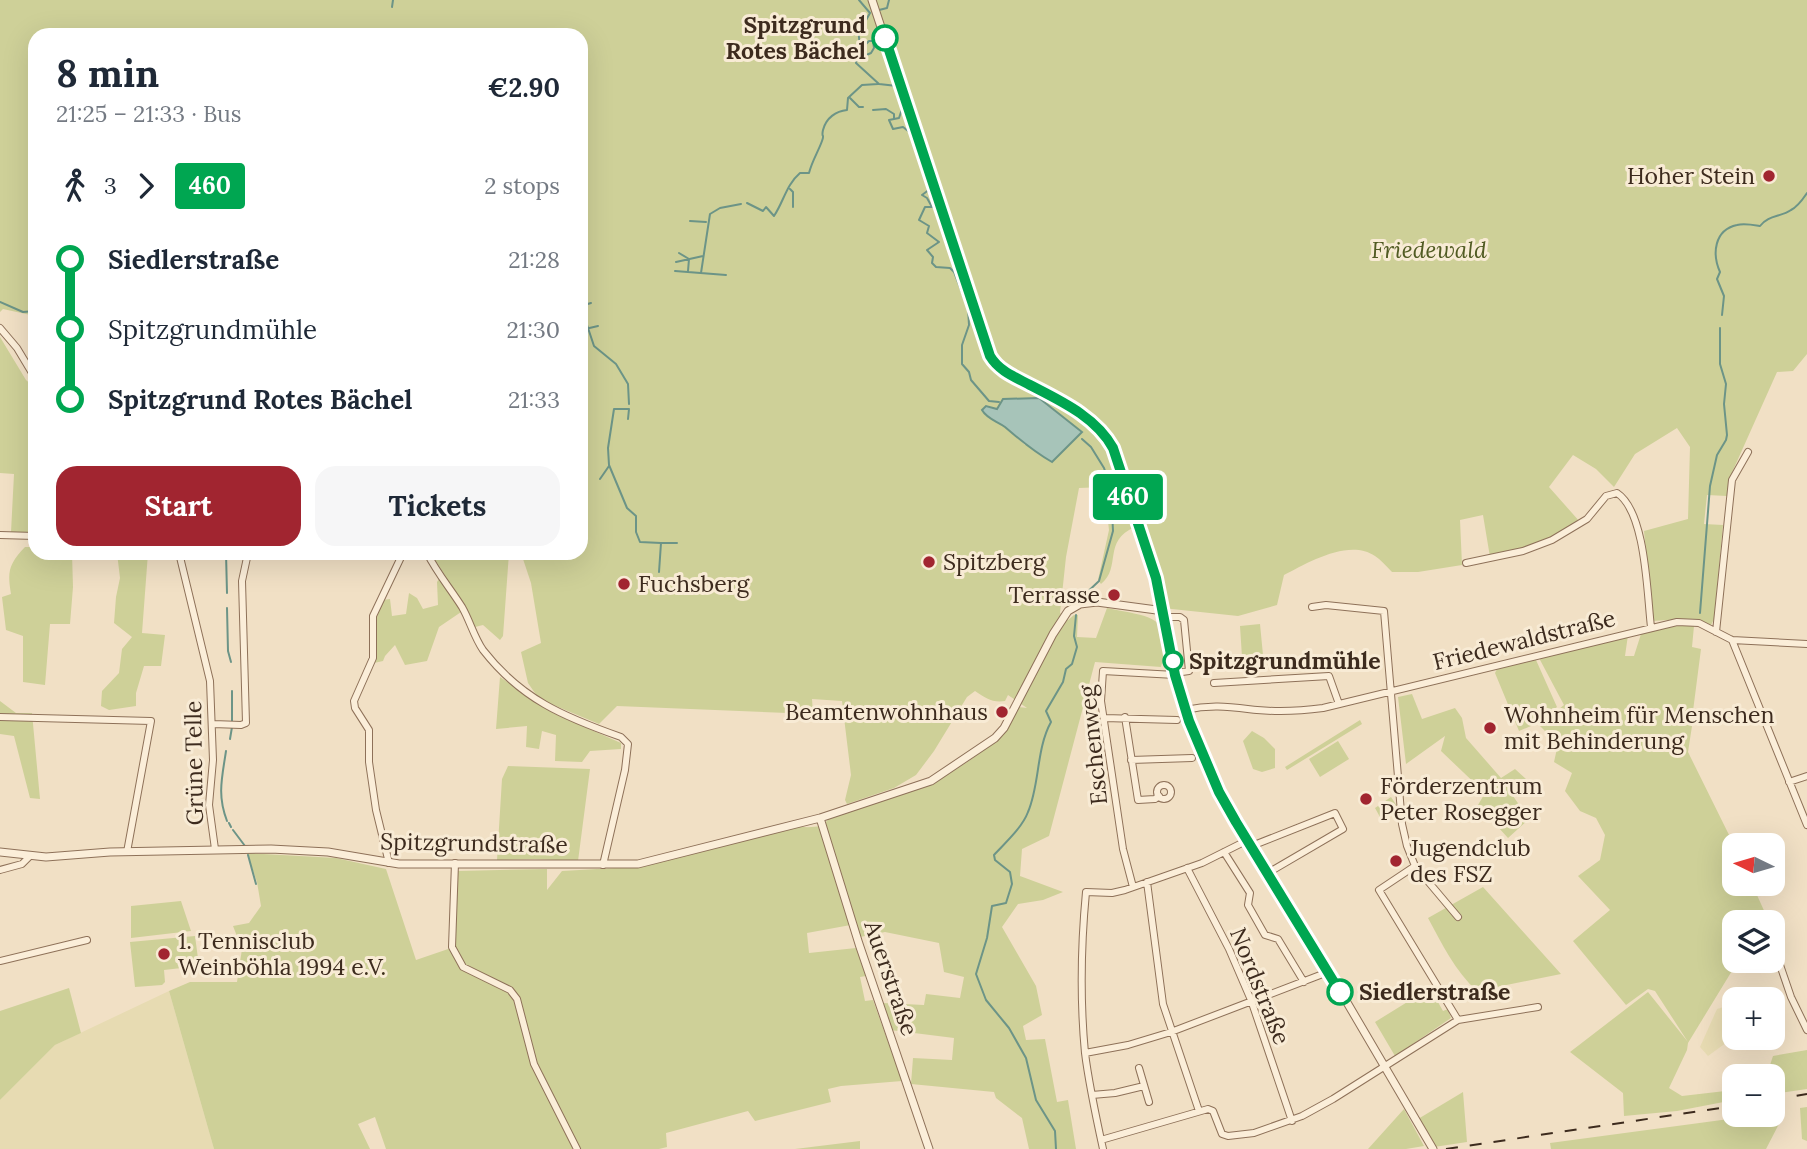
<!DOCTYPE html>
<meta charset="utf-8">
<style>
body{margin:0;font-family:Lora,serif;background:#f6f6f7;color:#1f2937;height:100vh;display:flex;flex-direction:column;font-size:26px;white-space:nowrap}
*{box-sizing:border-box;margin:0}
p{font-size:23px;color:#747a83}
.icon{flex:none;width:38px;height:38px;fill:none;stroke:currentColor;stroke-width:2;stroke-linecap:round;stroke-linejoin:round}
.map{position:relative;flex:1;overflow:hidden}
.sheet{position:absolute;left:28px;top:28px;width:560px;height:532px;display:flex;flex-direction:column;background:#fff;border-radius:21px;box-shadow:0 7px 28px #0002}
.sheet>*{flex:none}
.badge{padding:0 14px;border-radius:5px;font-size:24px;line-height:46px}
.needle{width:46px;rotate:275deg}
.buttons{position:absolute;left:1722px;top:833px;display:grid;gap:14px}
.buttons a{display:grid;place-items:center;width:63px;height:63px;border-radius:14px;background:#fff;box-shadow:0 7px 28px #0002;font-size:35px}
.map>.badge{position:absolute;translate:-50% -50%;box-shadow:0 0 0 4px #fff}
.legs{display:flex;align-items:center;gap:10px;height:77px;padding:0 28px;font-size:23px}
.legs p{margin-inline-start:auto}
.headline{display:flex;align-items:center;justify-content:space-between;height:119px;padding:0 28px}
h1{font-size:38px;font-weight:700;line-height:52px}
.button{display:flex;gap:14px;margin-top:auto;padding:14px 28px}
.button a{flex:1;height:80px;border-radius:21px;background:#a12530;color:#fff;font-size:28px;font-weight:700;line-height:80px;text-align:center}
.button a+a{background:#f6f6f7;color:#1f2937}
ul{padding:0 28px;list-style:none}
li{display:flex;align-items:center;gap:24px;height:70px;font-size:26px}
li i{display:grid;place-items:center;width:10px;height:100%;margin:0 9px;background:currentColor}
li i::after{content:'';width:18px;height:18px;margin:-9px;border:5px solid;border-radius:50%;background:#fff}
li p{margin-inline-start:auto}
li:first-child i{background:linear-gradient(#0000 50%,currentColor 0)}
li:last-child i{background:linear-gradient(currentColor 50%,#0000 0)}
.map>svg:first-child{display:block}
</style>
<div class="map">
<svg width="1807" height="1149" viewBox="0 0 1807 1149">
<rect width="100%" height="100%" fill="#f1e0c5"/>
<path fill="#e7dbb2" d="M169,991L214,1149H0V1100L55,1045Z
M1727,1006L1734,1008V1037L1708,1056L1700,1047L1717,1009Z"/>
<path fill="#ced098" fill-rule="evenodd" d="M0,0H1807V354L1793,371L1777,372L1730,477L1727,496L1707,495L1704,524L1723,525L1714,619L1711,625L1684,619L1652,621L1644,531L1688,519L1690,447L1677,428L1635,454L1614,487L1596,469L1573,455L1549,487L1580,522L1542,542L1490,557L1483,515L1460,520L1462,565L1418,572H1392C1386,566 1381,560 1375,556C1349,538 1307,563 1284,575L1277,605L1238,616L1153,607L1157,599L1135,527C1102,541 1122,567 1101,584L1098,580L1109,530L1104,487L1079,488L1066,557L1060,613L1068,620L1074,615H1078L1077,637L1096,638L1107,608C1148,617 1176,614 1161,667L1095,662L1049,836L1022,849L1020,876L1063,892L1043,900L1018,904L1002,927L1036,986L1042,1015L1023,1026L1026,1040L1045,1039L1057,1102L1068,1100L1076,1149H1029L1022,1118L996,1098L994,1092L911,1084L913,1058L952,1060L954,1038L890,1030L883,1003L924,1005L926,994L960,998L964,977L944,972L939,943L885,932L860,937L856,924L807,933L809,953L856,948L866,976L860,977L865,1001L873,1000L902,1081L841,1086L828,1089L831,1102L755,1121L748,1111L666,1133L667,1147L659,1149H386L375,1117L358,1124L370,1149H214L169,991L190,982H237L242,949L233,926L249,923L261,906L257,882L247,853L336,858L386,869L416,960L454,947L457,871L547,869V890L562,871L632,867L799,827C810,827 823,829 829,818C901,795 978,777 1019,707L1027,708L1008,695L1005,701C992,703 986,698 975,691L967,697L934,751L916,775L894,788L847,804L845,800L851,775L842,701L812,699L813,714L617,706L599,724L539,699L528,683L521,652L541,643L531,583L521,553H581V35H35V269H31L32,285L35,287V316L3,309L0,312ZM1039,398L1050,409L1069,421L1025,445L1003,425L985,415L986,406L997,409Z
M0,337L26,380L35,388V534L11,532L14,474L0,473Z
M25,547H35V553H72L73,587L70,624H50L45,685L23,682V636L6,630L2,597L11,594C7,571 9,564 25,547Z
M117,553H148L142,633L165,635L161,666H144L136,693V706L109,710L101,706L102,691L119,673L122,649L132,637L114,623L116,597L120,578Z
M431,553L448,555L509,553L503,636L500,640L483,625L475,627L464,610L439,627L427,661L405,665L395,645L385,656L383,661L374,663L377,617L383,600L390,599L392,616L406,614L409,593L417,598L423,609L438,605L437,582L440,577L450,584Z
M1260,624L1263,655L1242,657L1240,626Z
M1679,626H1694L1692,647L1701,649L1693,711H1677L1694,713L1688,752L1734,845V884H1752L1766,915L1761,922H1734V961H1738L1688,1043L1687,1050L1669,1088L1682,1096L1734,1090V1100L1677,1111L1624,1116L1623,1093L1570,1052L1648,992L1688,1042L1655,991L1648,989L1626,1005L1573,941L1610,910L1578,876L1600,860L1605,835L1596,818L1580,811L1565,791L1572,773L1554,762L1558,744L1539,725L1564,705L1539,658L1628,635L1625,656H1634L1641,634L1664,627Z
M1536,660L1557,707L1538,723L1519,731L1495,673L1497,669Z
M500,677L553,713L621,743V749L590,751L582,762L555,761L556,735L542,731L539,749L526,747L527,726L496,729Z
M1412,694L1422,719L1455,708L1462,718L1466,738L1501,778L1515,769L1526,779L1513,796L1529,819L1508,838L1478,805L1485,793L1441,751L1445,736L1406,764L1398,697Z
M0,701L16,713H32L40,799L30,798L14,736L0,734Z
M1360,720L1362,724L1287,770L1285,767Z
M1252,731L1264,738L1275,749V768L1262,772L1253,769L1243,741Z
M1338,741L1349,759L1320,777L1309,759Z
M508,766L590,769L578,861L535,859L497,860L502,779Z
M1391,797L1397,806L1380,817L1375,808Z
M1483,887L1561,974L1477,991C1455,971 1442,944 1428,918Z
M181,901L191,931L131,938V906Z
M195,936L199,966L164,970L165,982L162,985L135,987L130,942Z
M69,988L81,1033L55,1045L0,1100V1011Z
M1430,988L1443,1011L1448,1009L1451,1018L1395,1056L1375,1022Z
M1807,1050V1089L1773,1094V1076H1766L1773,1069L1770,1065L1773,1056Z
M1463,1092L1467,1142L1434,1147L1418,1119Z
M1807,1107V1141L1802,1139L1800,1108Z
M1404,1109L1424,1146L1406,1149H1368Z
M1759,1115H1767L1780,1122L1766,1149H1551L1550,1143Z
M860,1141V1149H795Z"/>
<path fill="#a7c4b9" stroke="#6c9487" stroke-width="2" d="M1039,398L1082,432L1052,462C1034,452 1020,440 1005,427C997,421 987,419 982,410L986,406L997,409L1003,399Z"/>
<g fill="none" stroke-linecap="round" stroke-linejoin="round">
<path stroke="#6c9487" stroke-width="2" d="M859,0L870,13L865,22L858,28L860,47L862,48L869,41H873L874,48L871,53L857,59L856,63L879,84L897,86L898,99L903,106L899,118L889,120L893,129L903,127L912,134L930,189L922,195L927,198L932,207H925L919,220L929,226L927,233L939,242L927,250L933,257L932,263L936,267L950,268L954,272L968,308L969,325L962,345V364L969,372L971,380L989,401L999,402
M392,7L393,0
M879,10L887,8L889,0
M850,98L859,107H863
M873,110L886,109L894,114V118
M790,189L793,192V207
M747,203L763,211L766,207L774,216C784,201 786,185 800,173H809C812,161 818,152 822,141C825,133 821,139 823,130C826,118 836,111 847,110L848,98L862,85L878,84
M690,221L706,222
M679,253L689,259L688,271
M676,262L703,256
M675,271L726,275
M701,273L710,214L720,208L741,204
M0,302L23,312L35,311
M581,306L591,303
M581,307L594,346L616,364L628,384L629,404
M1722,315L1724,296L1717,279L1720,272C1712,254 1714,230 1737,225C1744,223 1754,225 1760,226C1768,215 1781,217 1791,210C1797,207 1803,199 1807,193
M581,330L598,326
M628,419L629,409H614L608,448L609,465L627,508L636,516V532L640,542L661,543L659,572
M600,479L609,466
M661,543H677
M226,553L227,593
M1081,598L1099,581L1113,531L1111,488L1104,468L1091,447L1082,439
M227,608L228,651L231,662
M1700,613L1710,486L1717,455L1726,440L1727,435L1724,404L1726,384L1720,364V328
M232,721V691
M230,739L232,727
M226,751C222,778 217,795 227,821
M229,823L231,827
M233,830L245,846
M248,855L256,884
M1056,1149L1055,1131L1036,1100L1026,1058L1009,1028L986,1000L976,974L987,938L992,906L1006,903L1012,884L1010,872L995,860L994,855C1005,843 1022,828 1028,812C1040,784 1036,749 1051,722L1046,711L1063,682L1066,669L1072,664L1077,647L1074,636L1076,615"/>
<defs>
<path id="minor" d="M0,328L17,348L35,378
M0,535L35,536
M179,553L210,681L213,760L209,805L215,849
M427,553C437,573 450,588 462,607C470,621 474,637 483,650C521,699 564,717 621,737L628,744L625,770L603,865
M1466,563L1523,551L1552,540L1587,519L1606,496L1617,493C1646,512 1647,594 1651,627
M1312,607L1326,605L1384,611L1402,824L1407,846L1415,866
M1165,617H1180L1184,620L1189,671L1175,673
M1716,632L1732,480L1748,452
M1732,640L1807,825
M1214,683L1329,676L1339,704
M1185,710C1212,704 1230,707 1257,710C1279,712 1301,711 1323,708L1677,622L1699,623L1732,640L1807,644
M0,717L151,721L127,852
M1125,717L1138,800L1155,799L1159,796
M1104,718L1177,720
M213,724L241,725L246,723L242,581L248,553
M1131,760L1192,758
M1789,782L1807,776
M1157 792a7 7 0 1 1 14 0a7 7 0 1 1-14 0Z
M1249,847L1335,813L1343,829L1266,874
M1224,852L1250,893L1248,905L1265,935L1278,939L1304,982
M389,863L376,810L369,762V730L355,708L354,701L373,658V616L403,553
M455,863L452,947L463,967L510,990L517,999L534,1064L577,1149
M1187,868L1229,949L1251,1000L1292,1121
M0,870L22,864L30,856
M1147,882L1163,1004L1199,1111
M1133,887L1123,849L1101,701L1103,671L1175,675
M0,961L87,940
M1779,962L1791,997L1807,1030
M1458,1020L1379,890L1415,866L1458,917
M1085,1053L1128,1045L1171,1032L1328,972
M1139,1068L1149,1102
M1092,1095L1115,1093L1144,1086
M1101,1140L1208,1109L1213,1111L1222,1134L1228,1136L1254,1133L1302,1116L1333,1099L1458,1020L1538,1007
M1103,1149C1096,1117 1089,1085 1085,1053C1080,1000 1081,945 1086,892L1112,893L1125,890L1202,863L1246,841"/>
<path id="tertiary" d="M872,0L990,356C999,369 1012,375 1025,382C1057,400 1095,415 1113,448L1156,578L1175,675L1185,710L1219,792L1249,847L1318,953L1433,1149
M820,818L859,944L929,1149
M0,852L46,857L110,852L271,849L328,852L399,864H638L820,818L931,781L995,738L1004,728L1053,634L1068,611L1080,604L1097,602L1164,611"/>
</defs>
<use href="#minor" stroke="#8e7159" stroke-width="8"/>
<use href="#tertiary" stroke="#8e7159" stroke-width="9"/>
<use href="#minor" stroke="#fbeed9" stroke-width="6"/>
<use href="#tertiary" stroke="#fbeed9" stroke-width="7"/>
<path stroke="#3d2b1e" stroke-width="2" stroke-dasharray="12 12" stroke-linecap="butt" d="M1773,1100L1807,1094
M1446,1149L1734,1106"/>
</g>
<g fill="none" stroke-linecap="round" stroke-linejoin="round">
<defs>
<path id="line-1" d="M885,38L990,356C999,371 1015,377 1030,385C1061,401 1096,417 1113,448L1156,578L1175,675L1189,721L1219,792L1236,822L1340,992"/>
</defs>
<use href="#line-1" stroke="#fff" stroke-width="16"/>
<use href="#line-1" stroke="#00a651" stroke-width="10"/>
</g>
<g fill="#fff" stroke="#00a651" stroke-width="3.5">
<circle cx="885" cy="38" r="12"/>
<circle cx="1173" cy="661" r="9"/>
<circle cx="1340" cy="992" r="12"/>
</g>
<g fill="#a12530" stroke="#f8ebd5" stroke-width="2.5">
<circle cx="1769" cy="176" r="7"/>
<circle cx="929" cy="562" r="7"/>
<circle cx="624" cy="584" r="7"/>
<circle cx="1114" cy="595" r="7"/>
<circle cx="1002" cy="712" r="7"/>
<circle cx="1490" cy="728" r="7"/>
<circle cx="1366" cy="799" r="7"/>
<circle cx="1396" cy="861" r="7"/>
<circle cx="164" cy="954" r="7"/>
</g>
<g text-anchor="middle" stroke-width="6" stroke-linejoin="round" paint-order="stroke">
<g font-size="23" font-weight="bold" fill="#3d2b1e" stroke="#f8ebd5" text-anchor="start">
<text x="866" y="33" text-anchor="end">Spitzgrund<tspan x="866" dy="26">Rotes Bächel</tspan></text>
<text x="1189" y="669">Spitzgrundmühle</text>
<text x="1359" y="1000">Siedlerstraße</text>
</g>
<g font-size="23" fill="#3d2b1e" stroke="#f8ebd5" text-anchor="start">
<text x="1755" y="184" text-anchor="end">Hoher Stein</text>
<text x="943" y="570">Spitzberg</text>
<text x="638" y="592">Fuchsberg</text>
<text x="1100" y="603" text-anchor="end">Terrasse</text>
<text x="988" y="720" text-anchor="end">Beamtenwohnhaus</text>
<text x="1504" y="723">Wohnheim für Menschen<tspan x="1504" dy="26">mit Behinderung</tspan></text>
<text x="1380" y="794">Förderzentrum<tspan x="1380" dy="26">Peter Rosegger</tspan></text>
<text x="1410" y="856">Jugendclub<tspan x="1410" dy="26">des FSZ</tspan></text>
<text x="178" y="949">1. Tennisclub<tspan x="178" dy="26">Weinböhla 1994 e.V.</tspan></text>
</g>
<g font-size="23" font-style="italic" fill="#515b23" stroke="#f8ebd5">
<text x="1429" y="258">Friedewald</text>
</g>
<g font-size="23" fill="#3d2b1e" stroke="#f8ebd5">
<text transform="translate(1524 640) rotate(-14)" y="8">Friedewaldstraße</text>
<text transform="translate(1093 745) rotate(-96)" y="8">Eschenweg</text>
<text transform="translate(194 763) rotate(-91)" y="8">Grüne Telle</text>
<text transform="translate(474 843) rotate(1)" y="8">Spitzgrundstraße</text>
<text transform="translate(891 978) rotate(71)" y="8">Auerstraße</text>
<text transform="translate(1260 986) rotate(68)" y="8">Nordstraße</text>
</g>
</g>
</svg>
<div class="buttons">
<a><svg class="needle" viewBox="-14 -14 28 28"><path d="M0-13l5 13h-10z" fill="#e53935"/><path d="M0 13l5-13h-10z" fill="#747a83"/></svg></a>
<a><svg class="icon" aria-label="layers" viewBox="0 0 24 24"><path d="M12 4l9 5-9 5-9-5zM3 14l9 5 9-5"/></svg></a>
<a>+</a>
<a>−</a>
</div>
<b class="badge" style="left:1128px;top:497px;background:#00a651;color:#fff">460</b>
<section class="sheet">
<div class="headline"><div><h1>8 min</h1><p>21:25 – 21:33 · Bus</p></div><b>€2.90</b></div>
<div class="legs"><svg class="icon" aria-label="walk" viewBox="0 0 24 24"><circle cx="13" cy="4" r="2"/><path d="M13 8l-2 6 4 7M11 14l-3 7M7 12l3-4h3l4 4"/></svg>3<svg class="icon" aria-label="forward" viewBox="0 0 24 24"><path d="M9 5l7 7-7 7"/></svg><b class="badge" style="background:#00a651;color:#fff">460</b><p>2 stops</p></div>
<ul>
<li><i style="color:#00a651"></i><b>Siedlerstraße</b><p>21:28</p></li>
<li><i style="color:#00a651"></i><span>Spitzgrundmühle</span><p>21:30</p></li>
<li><i style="color:#00a651"></i><b>Spitzgrund Rotes Bächel</b><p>21:33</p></li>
</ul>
<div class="button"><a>Start</a><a>Tickets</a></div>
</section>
</div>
